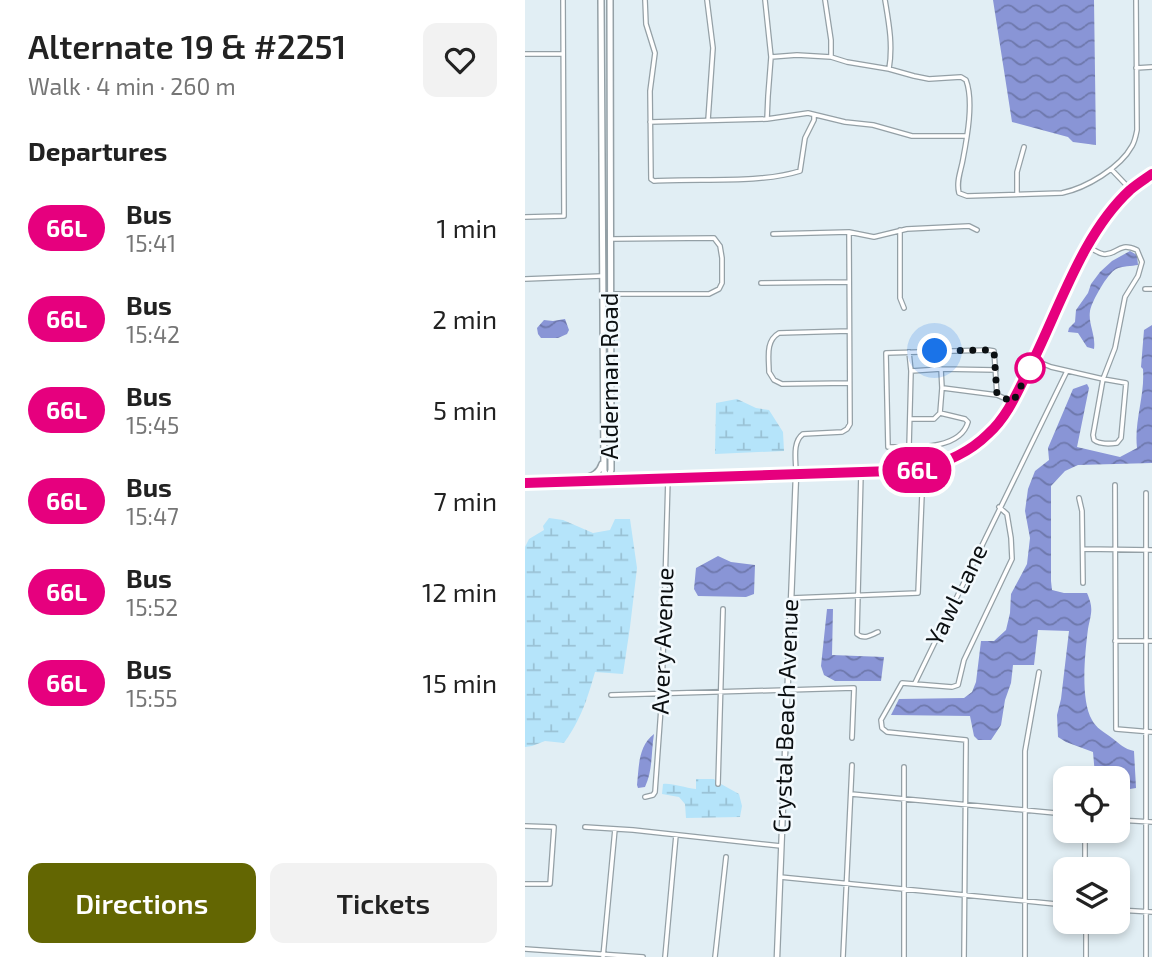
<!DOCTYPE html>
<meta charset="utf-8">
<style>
body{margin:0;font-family:"Exo 2",sans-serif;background:#f2f2f2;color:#222;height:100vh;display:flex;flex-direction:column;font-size:26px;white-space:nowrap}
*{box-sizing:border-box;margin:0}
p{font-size:23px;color:#767676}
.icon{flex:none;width:38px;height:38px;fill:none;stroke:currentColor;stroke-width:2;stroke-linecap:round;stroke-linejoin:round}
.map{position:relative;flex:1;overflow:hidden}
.sheet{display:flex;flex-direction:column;background:#fff;width:525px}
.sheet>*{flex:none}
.badge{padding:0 14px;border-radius:23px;font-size:24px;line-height:46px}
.buttons{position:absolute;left:528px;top:766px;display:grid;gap:14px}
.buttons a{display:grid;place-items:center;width:77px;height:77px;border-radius:14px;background:#fff;box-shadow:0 4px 10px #0003;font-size:35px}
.you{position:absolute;width:35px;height:35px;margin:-18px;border:5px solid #fff;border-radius:50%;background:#1a73e8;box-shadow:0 0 0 10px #1a73e833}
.map>.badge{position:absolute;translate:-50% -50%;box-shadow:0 0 0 4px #fff}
h2{padding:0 28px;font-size:26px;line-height:63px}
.round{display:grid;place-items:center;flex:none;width:74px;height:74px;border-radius:14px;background:#f2f2f2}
.headline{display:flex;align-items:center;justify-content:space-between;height:119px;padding:0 28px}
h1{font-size:33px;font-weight:600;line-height:52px}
.action{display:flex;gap:14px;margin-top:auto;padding:14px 28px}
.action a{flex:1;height:80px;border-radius:14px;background:#636602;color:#fff;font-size:28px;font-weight:600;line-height:80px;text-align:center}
.action a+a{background:#f2f2f2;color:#222}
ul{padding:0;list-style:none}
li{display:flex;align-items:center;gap:21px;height:91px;padding:0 28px}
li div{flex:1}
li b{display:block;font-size:26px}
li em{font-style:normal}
li .badge{min-width:77px;font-weight:700;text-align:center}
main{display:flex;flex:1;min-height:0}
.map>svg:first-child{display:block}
</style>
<main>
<section class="sheet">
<div class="headline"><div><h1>Alternate 19 &amp; #2251</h1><p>Walk · 4 min · 260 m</p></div><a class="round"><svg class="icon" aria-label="heart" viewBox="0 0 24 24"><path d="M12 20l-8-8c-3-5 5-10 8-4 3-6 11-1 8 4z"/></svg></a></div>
<h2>Departures</h2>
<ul>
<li><span class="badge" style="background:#e6007e;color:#fff">66L</span><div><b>Bus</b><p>15:41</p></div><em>1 min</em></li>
<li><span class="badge" style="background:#e6007e;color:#fff">66L</span><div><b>Bus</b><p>15:42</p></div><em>2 min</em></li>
<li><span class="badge" style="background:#e6007e;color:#fff">66L</span><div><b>Bus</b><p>15:45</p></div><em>5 min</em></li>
<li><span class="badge" style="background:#e6007e;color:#fff">66L</span><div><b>Bus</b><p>15:47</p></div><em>7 min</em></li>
<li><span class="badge" style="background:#e6007e;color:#fff">66L</span><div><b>Bus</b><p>15:52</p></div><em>12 min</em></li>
<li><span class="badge" style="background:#e6007e;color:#fff">66L</span><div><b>Bus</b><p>15:55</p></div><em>15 min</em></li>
</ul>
<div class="action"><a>Directions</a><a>Tickets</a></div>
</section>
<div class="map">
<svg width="627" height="957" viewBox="0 0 627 957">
<defs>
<pattern id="wetland-marsh" width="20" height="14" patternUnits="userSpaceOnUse" patternTransform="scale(1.75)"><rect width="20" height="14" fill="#b5e4fa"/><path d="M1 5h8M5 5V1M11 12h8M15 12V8" fill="none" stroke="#9ac2d5"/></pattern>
<pattern id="water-waves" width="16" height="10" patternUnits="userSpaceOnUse" patternTransform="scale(1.75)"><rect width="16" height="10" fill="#8995d6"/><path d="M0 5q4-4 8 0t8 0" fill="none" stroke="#6e78ac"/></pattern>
</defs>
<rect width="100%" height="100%" fill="#e1eef4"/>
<path fill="url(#wetland-marsh)" d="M212,399L231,408L244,410L258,432L259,451L190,454L191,403Z
M24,518L38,520L68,533L85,530L90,519H105L112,568L105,627L98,674L70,672C62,700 56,719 39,743L20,741L7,746L0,747V547L4,539L19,530L18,526Z
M171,779H189L191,781V786H196V784L214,794L217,806L215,817L161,818L160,804L154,797L137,794L138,784C148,783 159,788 171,789Z"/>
<path fill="url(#water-waves)" d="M468,0H569L571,145L548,142L543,137L487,122Z
M605,251L612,255L613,265C607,266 597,266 591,269C582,274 567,301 565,311C563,324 571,335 569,349L562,347L553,333L543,332L544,328L550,322L551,310L563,293L566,284L575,272L587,261Z
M40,319L44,330L42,334L33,338H16L13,334L12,328L19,320L28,321Z
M627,325V463L553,465L540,471L526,486V581L527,590L539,593H562C569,609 566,613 563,629C560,652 555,700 567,720C571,728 579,732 587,738C595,744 599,749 609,751L611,788L593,791V779H581L570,775L568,752L541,742L533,737L532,715L536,699L544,631L513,630L509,665H488L486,683L480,700L476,725L466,740H453L449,736L445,716L366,715L374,699L439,698L447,692L451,682L456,641H469L481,630L485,613L486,594L502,564L505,538L500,511L503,489L510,471L524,460L523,448L548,389L562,384L564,388L552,447L595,457L612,448C609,421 620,396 618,369L616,367L619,330Z
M193,556L206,562L230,565L229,594L221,597L173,596L169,589L171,568Z
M302,609H308L307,655L359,657L356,681H310L299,675L296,666Z
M129,734C126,752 128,770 120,787L113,788L112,785C114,767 113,746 129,734Z"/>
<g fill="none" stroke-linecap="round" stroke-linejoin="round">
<defs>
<path id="minor" d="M120,0L121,24L130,53L125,91L126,179L129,181C174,178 234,184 275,171L280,138L289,120V115
M182,0L188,48L183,120
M240,0L246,57L243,96L242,119
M300,0L306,40V57
M360,0C364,24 368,45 364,69
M0,54H38
M246,57L272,55L306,57L322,62L364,69L389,76L404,79L436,77L441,80C449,101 442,138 438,159C436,171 431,181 434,193L442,196L537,193C561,188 595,168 607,146C610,141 611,135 612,130L611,0
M611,68L627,67
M125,122L242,119L283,113L320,122L348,125L387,136H442
M586,169L606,190
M492,194V172L499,147
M0,217L39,216L38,0
M375,230V298L379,308
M248,234L324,232L349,237L382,229L444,226L452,230
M86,239L189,238L195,246L197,258V283L194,289L184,294H87
M0,279L77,276
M236,283L324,282
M620,289H627
M324,331L254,333C240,341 244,358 244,372L249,380L257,384L324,383
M384,352L386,371L384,447
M509,360L526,367L578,379L590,348L600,297L613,276L617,262L612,250C592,241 593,256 578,254C573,253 567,249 562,246
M386,371L416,369L471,370
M578,379L601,383L596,438L592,443C585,444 574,444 569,440L568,435Z
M418,388L472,395L488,402
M415,413L440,419L443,422C435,451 387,447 363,447L361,353L463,350L469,351L472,395
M385,419H409L415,413L417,388L416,369
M271,473C271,460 267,442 278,434L317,432L322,429L325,424L324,232
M336,473L332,634C339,640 346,635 353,632
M590,485L591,729L627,732
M621,493V957
M554,498L557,511L558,583
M558,549L627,550
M266,598L393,593L398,470
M590,641H627
M390,683L542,371
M86,695L329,688L327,738
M379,767V957
M560,779V772
M193,784L198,609
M326,794L541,814
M120,797L128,795L130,792L137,694L143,478
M593,820L627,822
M0,826L29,827L25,884H0
M60,827L108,830L256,846
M560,831V870
M255,877L541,905
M593,910L627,912
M561,922V957
M0,949L118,957
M78,957L90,829
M140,957L151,835
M190,957L201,857
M318,957L327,765
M439,957L441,740L362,732L357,728L356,720L377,683L427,687L433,685L439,660L487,559L486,538L482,514L474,507
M500,957V751L514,672"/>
<path id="tertiary" d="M252,957L271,475"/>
<path id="secondary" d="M76,0L79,471L83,480
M58,479C67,476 74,474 77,464
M83,480L86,470L85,0
M0,483L398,470C422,461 444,453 463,434C482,417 492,393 503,371C539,301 560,221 627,174"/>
</defs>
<use href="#minor" stroke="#94a0a6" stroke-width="6"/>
<use href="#tertiary" stroke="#94a0a6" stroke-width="7"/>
<use href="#secondary" stroke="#94a0a6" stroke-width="8"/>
<use href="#minor" stroke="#fff" stroke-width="3.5"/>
<use href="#tertiary" stroke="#fff" stroke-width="4.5"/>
<use href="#secondary" stroke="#fff" stroke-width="5"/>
</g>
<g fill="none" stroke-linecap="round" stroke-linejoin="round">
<defs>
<path id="line" d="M0,483L398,470C422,461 444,453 463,434C482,417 492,393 503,371C533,313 556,235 605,190C612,184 620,179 627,174"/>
</defs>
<use href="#line" stroke="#fff" stroke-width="16"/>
<use href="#line" stroke="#e6007e" stroke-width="10"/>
<path stroke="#0b0f11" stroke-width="7" stroke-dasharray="0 12.6" d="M410,351L463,350L469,351L472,395L488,402L509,360L505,368"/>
</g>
<circle fill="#fff" stroke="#e6007e" stroke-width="3.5" cx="505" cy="368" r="14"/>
<g text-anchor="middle" stroke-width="5" stroke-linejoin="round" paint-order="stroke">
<g font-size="24" fill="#0b0f11" stroke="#f3fafe">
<text transform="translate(85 376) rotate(-90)" y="8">Alderman Road</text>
<text transform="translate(432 595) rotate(-64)" y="8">Yawl Lane</text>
<text transform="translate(138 641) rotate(-88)" y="8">Avery Avenue</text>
<text transform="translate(261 716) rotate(-88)" y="8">Crystal Beach Avenue</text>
</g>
</g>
</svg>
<div class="buttons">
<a><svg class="icon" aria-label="locate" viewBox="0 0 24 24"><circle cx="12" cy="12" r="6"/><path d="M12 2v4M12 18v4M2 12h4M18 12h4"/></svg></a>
<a><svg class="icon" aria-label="layers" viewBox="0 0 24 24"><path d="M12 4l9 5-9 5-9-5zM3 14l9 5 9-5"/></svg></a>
</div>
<div class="you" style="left:410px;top:351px"></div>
<b class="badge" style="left:392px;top:470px;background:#e6007e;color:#fff">66L</b>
</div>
</main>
